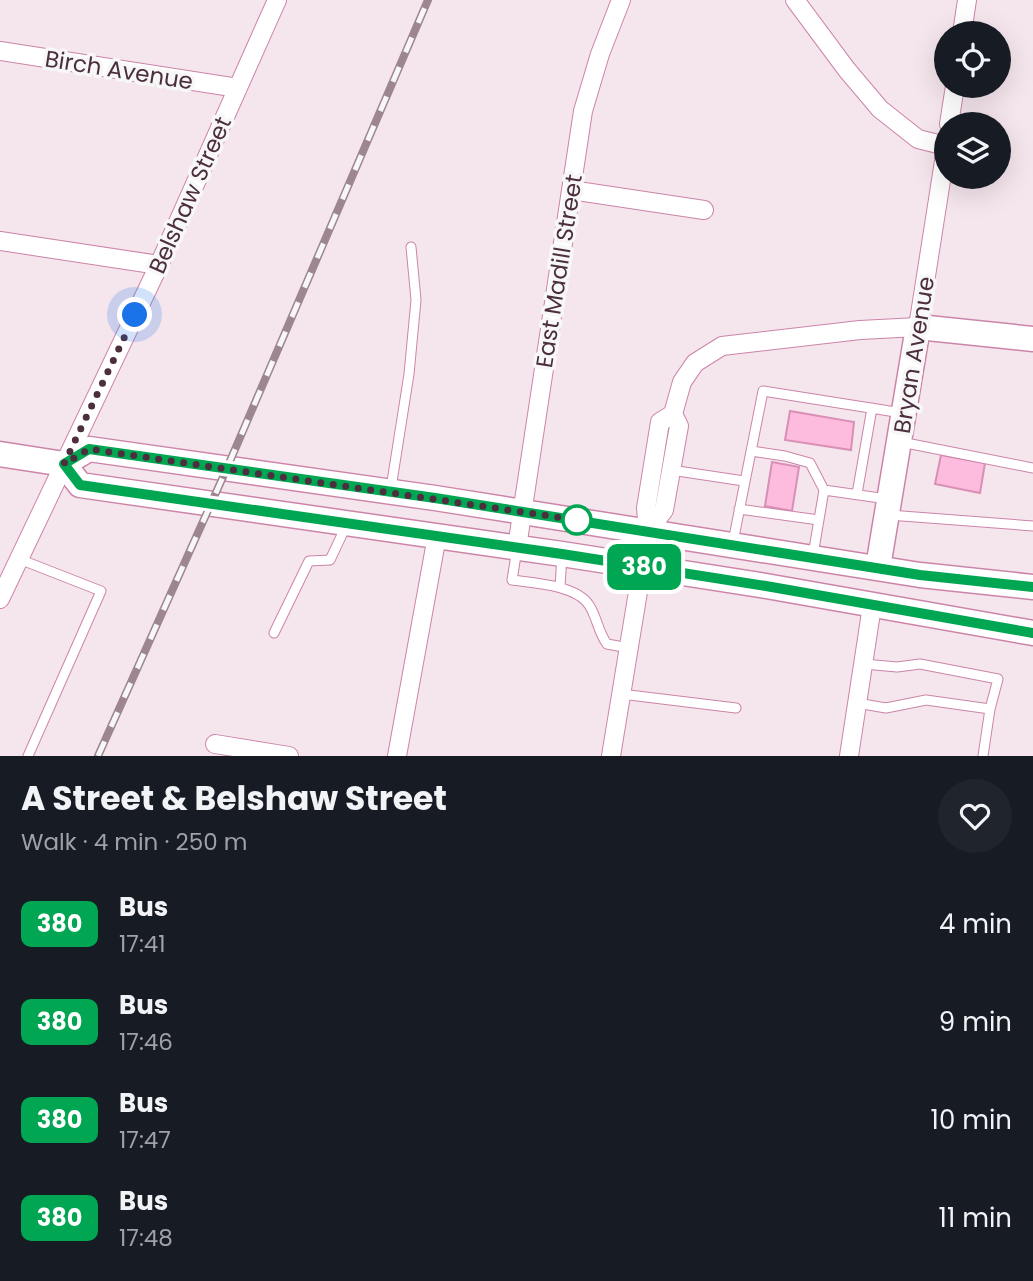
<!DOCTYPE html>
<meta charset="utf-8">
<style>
body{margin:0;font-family:Poppins,sans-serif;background:#20242c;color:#f1f3f6;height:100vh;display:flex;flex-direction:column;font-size:26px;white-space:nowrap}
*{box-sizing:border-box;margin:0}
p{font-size:23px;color:#9ea1a6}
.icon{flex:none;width:38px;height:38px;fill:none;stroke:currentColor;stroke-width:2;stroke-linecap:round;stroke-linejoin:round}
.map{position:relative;height:756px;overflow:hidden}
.sheet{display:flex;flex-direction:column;background:#171b24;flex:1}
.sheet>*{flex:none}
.badge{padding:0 14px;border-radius:10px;font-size:24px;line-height:46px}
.controls{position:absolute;left:934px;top:21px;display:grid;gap:14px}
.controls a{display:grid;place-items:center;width:77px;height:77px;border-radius:50%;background:#171b24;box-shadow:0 7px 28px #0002;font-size:35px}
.you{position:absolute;width:35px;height:35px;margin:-18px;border:5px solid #fff;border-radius:50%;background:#1a73e8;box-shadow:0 0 0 10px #1a73e833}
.map>.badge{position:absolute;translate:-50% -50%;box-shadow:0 0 0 4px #fff}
.round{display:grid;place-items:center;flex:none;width:74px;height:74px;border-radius:37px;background:#20242c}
.summary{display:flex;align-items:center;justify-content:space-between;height:119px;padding:0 21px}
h1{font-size:33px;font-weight:700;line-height:52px}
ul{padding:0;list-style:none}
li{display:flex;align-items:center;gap:21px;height:98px;padding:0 21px}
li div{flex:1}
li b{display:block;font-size:26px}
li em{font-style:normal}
li .badge{min-width:77px;font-weight:700;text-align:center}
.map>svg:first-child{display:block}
</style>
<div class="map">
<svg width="1033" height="756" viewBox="0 0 1033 756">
<rect width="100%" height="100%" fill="#f5e5ec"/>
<path fill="#fdbcde" stroke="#d98fb6" stroke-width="2" d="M790,411L854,422L851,450L785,440Z
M941,455L985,463L980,493L935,484Z
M772,462L799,467L792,511L765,506Z"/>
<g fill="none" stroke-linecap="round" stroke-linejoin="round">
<defs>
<path id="lane" d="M901,442L1033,468
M751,451L785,456L810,463L824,490
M671,470L744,481
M391,488L409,374L416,300L411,247
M857,494L872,408
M739,509L819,520
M889,515L1033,526
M733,542L763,391L902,413
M517,549L512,580C534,583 576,585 589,605C597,617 598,632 607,644L629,648
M813,555L824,490L887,499
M19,559L101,591L28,756
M560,587L562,555
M274,633L309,561L330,560L347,524
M864,664L897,667L920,664L998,679L990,709L983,756
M621,694L736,708
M857,703L886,708L926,700L990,709"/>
<path id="street" d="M795,0L847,70L880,109L918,139L946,146
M962,33L967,0
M0,51L238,88
M949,124L955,86
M571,190L704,210
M0,241L159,265
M648,531L664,510L679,426L673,414
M517,547L583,111L600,54L621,0
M0,599L159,265L277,0
M215,744L289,756
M397,756L437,536
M611,756L648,531L646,508L660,422L673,414L682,382L695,363L722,346L860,330L918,327L947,142
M849,756L872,606"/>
<path id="secondary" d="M0,454L64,464L89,449L435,498L920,575L1033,587
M64,464L80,485L562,554L766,586L1033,633
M878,567L918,327L1033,339"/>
</defs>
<use href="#lane" stroke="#cc84aa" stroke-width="11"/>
<use href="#street" stroke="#cc84aa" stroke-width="20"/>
<use href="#secondary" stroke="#cc84aa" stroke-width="27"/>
<use href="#lane" stroke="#fff" stroke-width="9"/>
<use href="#street" stroke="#fff" stroke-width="18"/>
<use href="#secondary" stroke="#fff" stroke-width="24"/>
<defs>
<path id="rail" d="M98,756L227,468L428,0"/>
</defs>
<use href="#rail" stroke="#9d8691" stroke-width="8"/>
<use href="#rail" stroke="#f7f7f7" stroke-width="5" stroke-dasharray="16" stroke-linecap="butt"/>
</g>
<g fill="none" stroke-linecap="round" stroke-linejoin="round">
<defs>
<path id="line" d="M1033,587L920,575L435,498L89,449L64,464L80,485L562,554L766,586L1033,633"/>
</defs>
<use href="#line" stroke="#fff" stroke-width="16"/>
<use href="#line" stroke="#00a651" stroke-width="10"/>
<path stroke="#4c2e3e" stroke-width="7" stroke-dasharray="0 12.6" d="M135,315L64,464L89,449L577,520"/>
</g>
<circle fill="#fff" stroke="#00a651" stroke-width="3.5" cx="577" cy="520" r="14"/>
<g text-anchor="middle" stroke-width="7" stroke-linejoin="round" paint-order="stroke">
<g font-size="23" fill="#4c2e3e" stroke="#f7f7f7">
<text transform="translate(119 70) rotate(9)" y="8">Birch Avenue</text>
<text transform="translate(190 195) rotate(-66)" y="8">Belshaw Street</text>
<text transform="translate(559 271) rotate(-81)" y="8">East Madill Street</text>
<text transform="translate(914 355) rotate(-81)" y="8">Bryan Avenue</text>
</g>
</g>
</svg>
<div class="controls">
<a><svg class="icon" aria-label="locate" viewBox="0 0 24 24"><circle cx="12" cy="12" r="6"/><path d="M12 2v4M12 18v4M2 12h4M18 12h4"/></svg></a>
<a><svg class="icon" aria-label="layers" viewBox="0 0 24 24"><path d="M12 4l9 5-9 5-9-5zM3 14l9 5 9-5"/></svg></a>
</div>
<div class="you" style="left:135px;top:315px"></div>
<b class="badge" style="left:644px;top:567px;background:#00a651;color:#fff">380</b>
</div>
<section class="sheet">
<div class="summary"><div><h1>A Street &amp; Belshaw Street</h1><p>Walk · 4 min · 250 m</p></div><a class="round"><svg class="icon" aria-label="heart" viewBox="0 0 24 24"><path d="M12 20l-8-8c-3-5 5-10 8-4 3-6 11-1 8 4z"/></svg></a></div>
<ul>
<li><span class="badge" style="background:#00a651;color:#fff">380</span><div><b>Bus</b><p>17:41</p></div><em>4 min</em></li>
<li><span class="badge" style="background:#00a651;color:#fff">380</span><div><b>Bus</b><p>17:46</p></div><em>9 min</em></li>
<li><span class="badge" style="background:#00a651;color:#fff">380</span><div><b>Bus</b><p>17:47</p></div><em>10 min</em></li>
<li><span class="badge" style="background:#00a651;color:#fff">380</span><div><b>Bus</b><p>17:48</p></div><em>11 min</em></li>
</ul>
</section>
